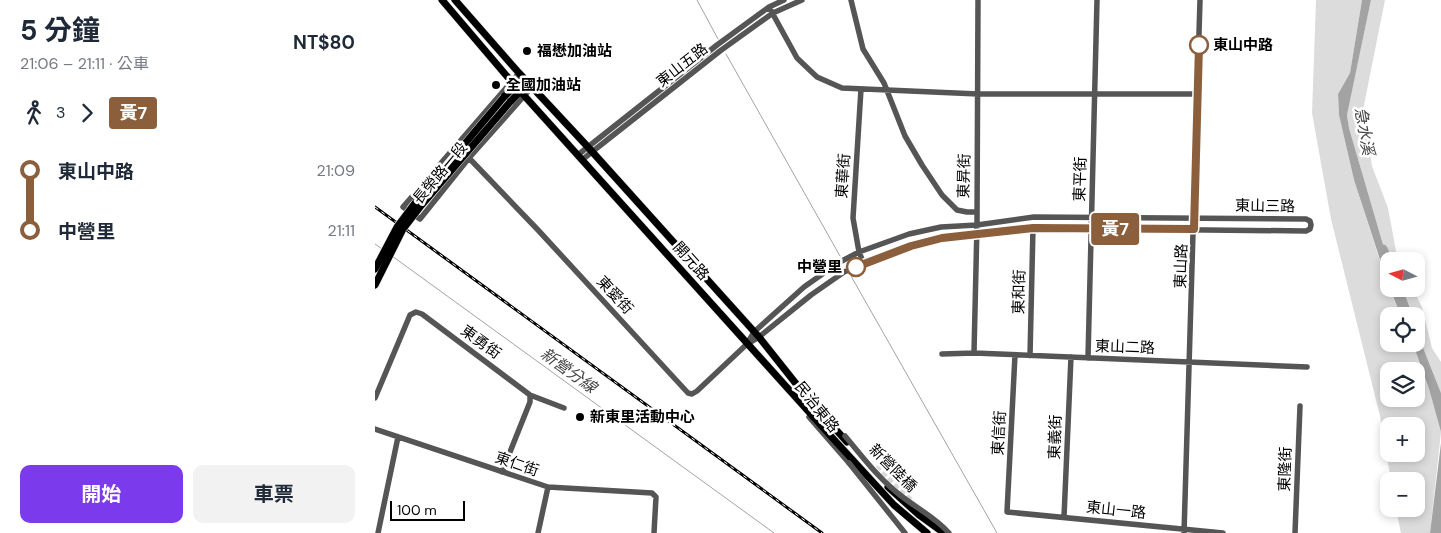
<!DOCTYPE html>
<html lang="zh-TW">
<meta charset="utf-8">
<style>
body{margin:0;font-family:"DM Sans","Noto Sans TC",sans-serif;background:#f2f2f3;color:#1f2937;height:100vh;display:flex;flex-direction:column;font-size:19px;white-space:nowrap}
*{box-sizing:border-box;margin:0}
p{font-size:16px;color:#747a83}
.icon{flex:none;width:28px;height:28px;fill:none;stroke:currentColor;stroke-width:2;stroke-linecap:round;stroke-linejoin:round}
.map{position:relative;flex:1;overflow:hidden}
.drawer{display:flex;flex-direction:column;background:#fff;width:375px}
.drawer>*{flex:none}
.badge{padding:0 10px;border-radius:4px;font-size:18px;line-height:32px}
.needle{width:32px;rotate:276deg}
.tools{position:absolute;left:1005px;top:252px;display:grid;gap:10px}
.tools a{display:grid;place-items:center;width:45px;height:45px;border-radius:10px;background:#fff;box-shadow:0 2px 8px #0003;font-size:25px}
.scale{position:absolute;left:15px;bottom:12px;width:75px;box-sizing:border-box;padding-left:5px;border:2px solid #000;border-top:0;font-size:14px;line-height:18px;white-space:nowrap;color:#000;-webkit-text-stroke:4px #fff;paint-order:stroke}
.map>.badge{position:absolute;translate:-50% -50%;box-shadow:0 0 0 2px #fff}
.legs{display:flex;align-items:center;gap:8px;height:55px;padding:0 20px;font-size:16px}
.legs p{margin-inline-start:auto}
.head{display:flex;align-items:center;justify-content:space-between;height:85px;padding:0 20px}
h1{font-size:28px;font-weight:700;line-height:38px}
.primary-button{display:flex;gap:10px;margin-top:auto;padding:10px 20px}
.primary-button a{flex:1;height:58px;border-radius:10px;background:#7c3aed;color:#fff;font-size:20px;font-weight:700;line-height:58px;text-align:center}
.primary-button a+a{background:#f2f2f3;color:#1f2937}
ul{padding:0 20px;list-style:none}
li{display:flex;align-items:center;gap:18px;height:60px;font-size:19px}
li i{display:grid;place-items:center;width:8px;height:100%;margin:0 6px;background:currentColor}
li i::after{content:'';width:12px;height:12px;margin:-6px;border:4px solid;border-radius:50%;background:#fff}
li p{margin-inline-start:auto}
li:first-child i{background:linear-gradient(#0000 50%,currentColor 0)}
li:last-child i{background:linear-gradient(currentColor 50%,#0000 0)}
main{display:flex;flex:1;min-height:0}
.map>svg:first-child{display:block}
</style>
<main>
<section class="drawer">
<div class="head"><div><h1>5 分鐘</h1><p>21:06 – 21:11 · 公車</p></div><b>NT$80</b></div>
<div class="legs"><svg class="icon" aria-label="walk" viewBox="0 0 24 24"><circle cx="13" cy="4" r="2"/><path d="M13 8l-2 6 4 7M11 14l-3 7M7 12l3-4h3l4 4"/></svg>3<svg class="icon" aria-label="forward" viewBox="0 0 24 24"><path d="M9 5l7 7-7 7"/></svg><b class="badge" style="background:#8b5e3c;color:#fff">黃7</b></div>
<ul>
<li><i style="color:#8b5e3c"></i><b>東山中路</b><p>21:09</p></li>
<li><i style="color:#8b5e3c"></i><b>中營里</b><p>21:11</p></li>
</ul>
<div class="primary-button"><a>開始</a><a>車票</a></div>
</section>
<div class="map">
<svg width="1066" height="533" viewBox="0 0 1066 533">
<rect width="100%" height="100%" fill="#fff"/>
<path fill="#dcdcdc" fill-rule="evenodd" d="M941,0H987L975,73L963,94L964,115L979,180L1014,289L1026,316H1014V344H1038L1054,389L1066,432L1055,533H1026L1021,509H1041V481H1016L1005,416L956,219L937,113ZM1014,371H1041V399H1014ZM1014,426H1041V454H1014Z
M996,0H1010L988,110L997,166L1013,208L1021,251L1026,261H1014V265L974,128L972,115Z
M1022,289H1038L1047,307L1057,348L1066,362V393L1041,330V316H1035Z"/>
<path fill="#a3a3a3" d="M987,0H996L972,115L974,128L1014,265V287L979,180L964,115L963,94L975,73Z
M1015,289H1022L1035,316H1026Z
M1041,330L1066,393V432L1054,389L1038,344H1041Z
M1066,443V533H1055Z"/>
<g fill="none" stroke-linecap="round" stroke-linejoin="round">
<path stroke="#a3a3a3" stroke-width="1" d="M322,0L343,39
M351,54L465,256
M0,244L7,249
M17,256L399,533
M476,276L622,533"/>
<path stroke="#a3a3a3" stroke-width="9" d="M1008,249L1014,264
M1023,289L1033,316"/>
<path stroke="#d9d9d9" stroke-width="5.5" stroke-dasharray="5.5 3" stroke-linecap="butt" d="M503,465L522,488L537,501"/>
<defs>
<path id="major" d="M67,0L136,81L452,432L519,505L552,533
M80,0L144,73L212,146L384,337L430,395L472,442
M129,97L148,78
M135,102L153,83
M513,487L544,515L569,533"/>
</defs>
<use href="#major" stroke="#dbdbdb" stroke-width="8"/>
<path stroke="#555" stroke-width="5.5" d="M476,0L488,49L509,83L530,136L547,165L567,195L582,210L592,212H601
M394,7L422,58L442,77L467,88L603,94H823
M144,73L28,207L45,219L94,158L157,87
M486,89L478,218L484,252L489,264
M204,154L342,45L394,7L409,0
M94,158L163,230L313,393L317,394L322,391L372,344L384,337L436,295L469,272L535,246L567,238L658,228L931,231L935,229L936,225L935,221L931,219L659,217L602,225L566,227L534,234L484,252L463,263L429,287L379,332L372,344
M208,159L345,51L398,13L427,0
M599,353L602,225L603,0
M567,354L599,353L932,367
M640,355L632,512L848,533
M655,356L658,228
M713,358L722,0
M0,398L35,315L41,312L47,314L155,395L189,408
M434,417L474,463
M0,429L173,487L277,493L281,497L279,533
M127,472L155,402V395
M689,517L696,357
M3,533L23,437
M163,533L173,487
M809,533L825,0
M920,533L925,406"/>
<use href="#major" stroke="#000" stroke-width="7"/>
<defs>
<path id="rail" d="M0,207L447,533"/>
</defs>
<use href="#rail" stroke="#000" stroke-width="3"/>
<use href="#rail" stroke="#fff" stroke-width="1" stroke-dasharray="4" stroke-linecap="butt"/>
<defs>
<path id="major-bridge" d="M0,269L22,227L40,203L129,97
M0,285L28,229L45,207L135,102"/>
</defs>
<use href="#major-bridge" stroke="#dbdbdb" stroke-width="8" stroke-linecap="butt"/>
<path stroke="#555" stroke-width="5.5" d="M470,436C487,456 504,479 525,495C541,508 560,517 574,533
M474,463L530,533"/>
<use href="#major-bridge" stroke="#000" stroke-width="7"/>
</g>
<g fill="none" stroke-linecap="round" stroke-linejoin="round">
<defs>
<path id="line-1" d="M481,267L536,246L567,238L658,228L819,229L824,45"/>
</defs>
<use href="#line-1" stroke="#fff" stroke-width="11"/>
<use href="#line-1" stroke="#8b5e3c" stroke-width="8"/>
</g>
<g fill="#fff" stroke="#8b5e3c" stroke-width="2.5">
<circle cx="824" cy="45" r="9"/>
<circle cx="481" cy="267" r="9"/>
</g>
<g fill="#000" stroke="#fff" stroke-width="2">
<circle cx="152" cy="51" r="5"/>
<circle cx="121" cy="85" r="5"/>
<circle cx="205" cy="417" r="5"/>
</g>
<g text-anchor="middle" stroke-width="5" stroke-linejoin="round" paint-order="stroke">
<g font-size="15" font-weight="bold" fill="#000" stroke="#fff" text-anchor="start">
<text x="838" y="50">東山中路</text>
<text x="467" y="272" text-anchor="end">中營里</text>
</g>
<g font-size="15" font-weight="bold" fill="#000" stroke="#fff" text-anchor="start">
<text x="162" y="56">福懋加油站</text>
<text x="131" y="90">全國加油站</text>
<text x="215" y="422">新東里活動中心</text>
</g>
<g font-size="15" fill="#000" stroke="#fff">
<text transform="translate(307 65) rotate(-38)" y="5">東山五路</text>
<text transform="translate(65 173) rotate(-50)" y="5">長榮路一段</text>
<text transform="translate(468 176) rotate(-86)" y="5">東華街</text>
<text transform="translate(589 176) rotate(-89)" y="5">東昇街</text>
<text transform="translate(705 179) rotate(-88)" y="5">東平街</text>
<text transform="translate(890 206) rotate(1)" y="5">東山三路</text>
<text transform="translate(316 261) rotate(48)" y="5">開元路</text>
<text transform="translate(806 266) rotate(-88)" y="5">東山路</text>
<text transform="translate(644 292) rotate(-89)" y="5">東和街</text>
<text transform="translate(240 295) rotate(47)" y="5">東愛街</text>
<text transform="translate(106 342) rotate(36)" y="5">東勇街</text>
<text transform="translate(750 347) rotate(2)" y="5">東山二路</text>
<text transform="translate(442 407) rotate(51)" y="5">民治東路</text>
<text transform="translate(624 433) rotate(-87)" y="5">東信街</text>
<text transform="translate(680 437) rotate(-88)" y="5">東義街</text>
<text transform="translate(142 464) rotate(19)" y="5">東仁街</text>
<text transform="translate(518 468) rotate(45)" y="5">新營陸橋</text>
<text transform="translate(910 469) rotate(-88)" y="5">東隆街</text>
<text transform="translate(741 510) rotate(6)" y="5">東山一路</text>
</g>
<g font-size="16" font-style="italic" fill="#444" stroke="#fff">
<text transform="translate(990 131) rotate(80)" y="6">急水溪</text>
<text transform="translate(194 370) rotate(36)" y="6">新營分線</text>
</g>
</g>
</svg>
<div class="tools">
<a><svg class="needle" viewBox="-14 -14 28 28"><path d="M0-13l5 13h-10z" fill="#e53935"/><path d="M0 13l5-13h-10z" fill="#747a83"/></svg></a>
<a><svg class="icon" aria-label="locate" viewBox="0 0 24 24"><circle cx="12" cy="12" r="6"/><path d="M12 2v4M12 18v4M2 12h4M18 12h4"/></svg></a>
<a><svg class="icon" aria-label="layers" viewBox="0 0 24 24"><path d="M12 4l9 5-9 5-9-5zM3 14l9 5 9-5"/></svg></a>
<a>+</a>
<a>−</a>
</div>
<div class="scale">100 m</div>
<b class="badge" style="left:740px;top:229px;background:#8b5e3c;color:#fff">黃7</b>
</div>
</main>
